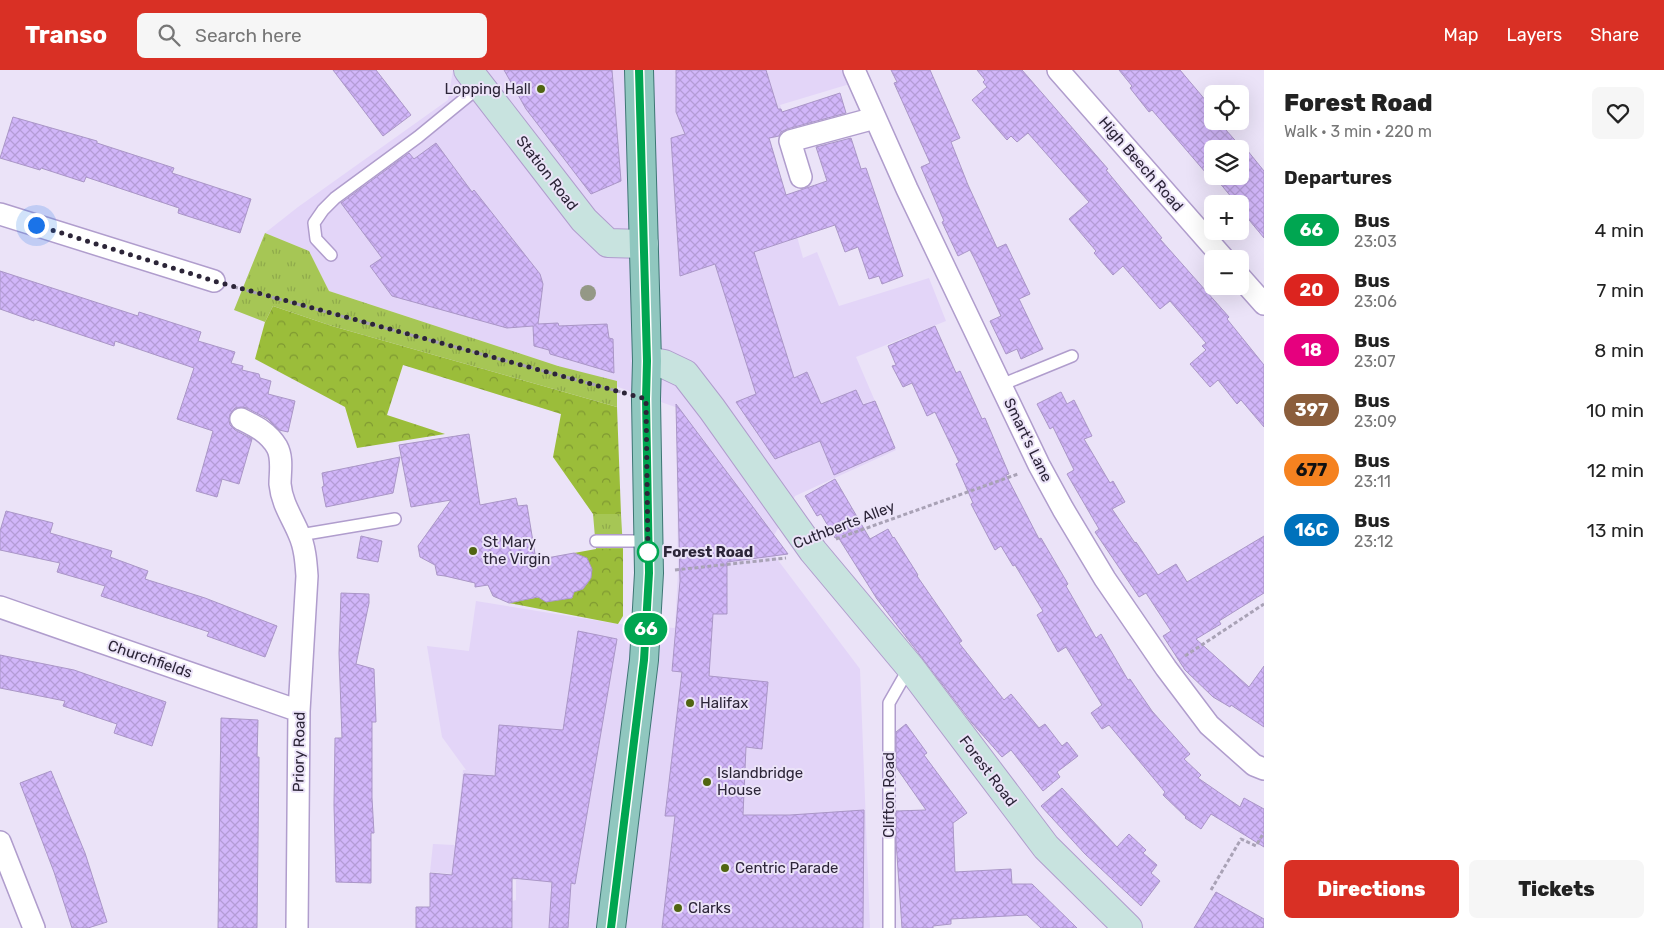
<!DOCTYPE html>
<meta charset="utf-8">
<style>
body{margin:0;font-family:Rubik,sans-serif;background:#f6f6f6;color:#222;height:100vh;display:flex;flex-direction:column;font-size:19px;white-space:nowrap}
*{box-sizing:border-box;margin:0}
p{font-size:16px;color:#767676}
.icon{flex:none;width:28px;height:28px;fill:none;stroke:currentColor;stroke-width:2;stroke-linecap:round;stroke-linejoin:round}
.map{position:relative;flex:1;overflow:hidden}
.panel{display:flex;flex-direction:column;background:#fff;width:400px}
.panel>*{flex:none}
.badge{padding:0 10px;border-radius:16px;font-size:18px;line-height:32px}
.fabs{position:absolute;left:1204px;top:15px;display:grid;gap:10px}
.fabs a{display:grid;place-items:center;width:45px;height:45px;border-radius:8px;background:#fff;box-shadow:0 5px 20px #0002;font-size:25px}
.you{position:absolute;width:25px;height:25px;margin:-12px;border:4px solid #fff;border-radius:50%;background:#1a73e8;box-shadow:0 0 0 8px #1a73e833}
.map>.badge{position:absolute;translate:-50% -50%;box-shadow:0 0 0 2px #fff}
h2{padding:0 20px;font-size:19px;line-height:45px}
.round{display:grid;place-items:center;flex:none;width:52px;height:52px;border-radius:8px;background:#f6f6f6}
.head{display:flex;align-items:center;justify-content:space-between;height:85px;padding:0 20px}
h1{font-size:24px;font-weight:800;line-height:38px}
.primary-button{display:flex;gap:10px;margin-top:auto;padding:10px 20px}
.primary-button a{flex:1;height:58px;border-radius:8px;background:#d93025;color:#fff;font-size:20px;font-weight:800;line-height:58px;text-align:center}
.primary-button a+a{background:#f6f6f6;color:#222}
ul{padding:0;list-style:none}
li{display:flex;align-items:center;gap:15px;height:60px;padding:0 20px}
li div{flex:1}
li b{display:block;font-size:19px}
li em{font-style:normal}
li .badge{min-width:55px;font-weight:700;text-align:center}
header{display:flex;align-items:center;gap:30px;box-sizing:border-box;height:70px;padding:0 25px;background:#d93025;color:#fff}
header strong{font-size:24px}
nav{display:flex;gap:28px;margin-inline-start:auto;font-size:18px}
.search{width:350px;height:45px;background:#f6f6f6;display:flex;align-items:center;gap:12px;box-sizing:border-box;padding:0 18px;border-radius:8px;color:#767676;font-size:19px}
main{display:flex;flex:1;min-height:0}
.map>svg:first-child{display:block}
</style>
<header>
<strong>Transo</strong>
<div class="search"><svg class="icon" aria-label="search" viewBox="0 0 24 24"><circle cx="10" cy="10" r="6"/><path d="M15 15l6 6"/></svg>Search here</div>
<nav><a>Map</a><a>Layers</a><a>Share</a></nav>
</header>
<main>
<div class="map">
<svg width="1264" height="858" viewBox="0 0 1264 858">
<defs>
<pattern id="grass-tufts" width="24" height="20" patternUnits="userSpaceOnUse" patternTransform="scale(1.25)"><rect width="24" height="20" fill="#a6c655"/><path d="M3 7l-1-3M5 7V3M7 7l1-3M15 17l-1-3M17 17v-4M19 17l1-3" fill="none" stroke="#8faa4b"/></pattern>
<pattern id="forest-crowns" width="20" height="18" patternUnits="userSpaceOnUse" patternTransform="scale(1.25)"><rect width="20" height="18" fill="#9bbd3a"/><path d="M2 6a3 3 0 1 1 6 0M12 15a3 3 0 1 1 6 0" fill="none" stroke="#7f9932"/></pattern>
<pattern id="building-cross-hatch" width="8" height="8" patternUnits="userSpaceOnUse" patternTransform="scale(1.25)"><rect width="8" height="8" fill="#d1b6f9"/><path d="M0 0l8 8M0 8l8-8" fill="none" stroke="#b49cd6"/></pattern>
</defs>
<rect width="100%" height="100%" fill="#ebe3f8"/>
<path fill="#e3d5f8" d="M453,0H847L853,13L780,35L791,63L770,69L803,188L817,182L839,236L929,208L946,251L856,287L896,380L795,426L768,477L860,599L870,858H513L512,831L516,830V810L430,802L433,774L455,775L463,700H466L442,667L427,576L469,581L476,531L618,554L675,558L678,502L676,343L681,339L558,296L329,221L309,181L265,163L298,137L448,30Z"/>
<path fill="url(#grass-tufts)" d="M265,163L309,181L329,221L558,296L617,311V337L332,256L273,236L265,252L234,240Z
M593,444H621L623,479H596Z"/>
<path fill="url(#forest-crowns)" d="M273,236L332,256L617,337L621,444H593L553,387L561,344L403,295L387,345L445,364L357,378L345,337L255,289L265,252Z
M596,479H623V546L618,554L509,533L540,527L546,532L572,528L574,522C597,515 598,489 574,483Z"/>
<path fill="url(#building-cross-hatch)" stroke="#aa96c7" d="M333,0H376L411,45L383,66Z
M504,0H612L621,111L591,124L526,39Z
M676,0H766L778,39H781L782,42L840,23L846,43L787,59L781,62L779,66L769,68L786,125L827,111L816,77L851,68L861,99L866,98L903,206L882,214L879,206L869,209L858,177L845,182L835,155L754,182L794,308L807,302L821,334L856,320L863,335L875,331L895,378L834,405L820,371L775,389L736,332L756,324L715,194L680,206L671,68L685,64L676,42Z
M891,0H930L960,68L951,72L968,115L997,178L1006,174L1030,224L1019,229L1043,279L1021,289L1017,279L1006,284L990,251L1001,246L976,192L970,180L958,186L942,152L944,151L921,97L930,93L894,13L897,12Z
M977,0H1022L1108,99L1106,100L1162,168L1160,169L1229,247L1227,249L1264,295V357L1241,330L1237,334L1218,310L1210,317L1190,294L1206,280L1202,276L1206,273L1170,231L1160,239L1123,196L1113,205L1094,183L1096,181L1069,149L1089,132L1028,63L1017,72L1011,66L1007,70L972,30L987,17L983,12L985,10Z
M1119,0H1180L1207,32L1204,34L1212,45V51H1218L1241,77L1243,75L1264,101V168L1240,139V134H1237L1214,106H1240V79H1212V104L1209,100L1206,103L1152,40L1149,42L1130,18L1132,16Z
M13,47L97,71V73L174,98L172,103L251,129L240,163L178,143L179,138L86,107L84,112L41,98L40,100L0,88Z
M436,73L472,122L474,120L540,204L543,214L538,254L558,253L559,256L607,254L609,268L613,269L614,303L550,284L549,280L534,276L533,256L507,258L392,226L370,196L382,188L341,133L409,83L414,89Z
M0,201L138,246L139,242L201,262L198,271L235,282L231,293L243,296L242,300L259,304L260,308L271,311L268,324L295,331L288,362L279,360L268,349L247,338L241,337L235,338L230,344L229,350L230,355L235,360L252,369L239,414L222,409L217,427L196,421L213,361L177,349L194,298L115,271L114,276L34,249V251L0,239Z
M935,256L956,303L960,301L982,349L985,348L1009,404L1006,405L1039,469L1041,468L1068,514L1066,516L1096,568L1101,564L1128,610L1130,609L1152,641L1190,684L1184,689L1201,705L1198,708L1240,737L1244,728L1264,739V777L1211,744L1201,759L1185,748L1186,747L1163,725L1165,722L1109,655L1102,659L1091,643L1102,635L1066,577L1058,582L1037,545L1043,541L1015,495L1013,496L1001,476L995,480L971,434L973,433L956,394L959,392L935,342L927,346L912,313L903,317L892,296L896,295L888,276Z
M1061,322L1067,334L1074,330L1092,366L1084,369L1110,413L1113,411L1125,432L1112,439L1135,473L1136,472L1158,505L1176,494L1187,512L1264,466V523L1219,551L1221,554L1196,569L1249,617L1264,596V657L1231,635L1230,637L1213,627L1185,600L1163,566L1171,561L1146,523L1139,527L1095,462L1099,459L1067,404L1074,400L1053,357L1050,359L1037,334Z
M676,334L788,484L727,492V544H713L709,606L768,612L762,679L746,677L743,745H790L864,740L863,858H662L675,746H665L682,602L672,601L680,511Z
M469,364L480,435L516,428L518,436L527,435L536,490L574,483L587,488L592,499L591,508L583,519L574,522L572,528L546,532L538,527L509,533L493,526L488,515L475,517V513L445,506L437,505L435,495L420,487L418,476L451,430L411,437L399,375Z
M400,387L393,423L326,437L322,417L324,416L322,403Z
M835,409L870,469L888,459L893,468L894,467L918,505L917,506L962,571L959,573L1004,630L1011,624L1039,658L1045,654L1062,676L1067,672L1078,686L1057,702L1060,707L1043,721L1011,680L1002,687L972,653L877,529L838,467L835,468L821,444L817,446L805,426Z
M6,441L53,453L50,463L112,481L110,487L148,501L145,509L205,528L277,556L265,587L207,566L209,562L101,526L105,516L57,502L60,493L0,480V461Z
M361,466L382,471L378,492L357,488Z
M341,523L369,524V533L356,594L374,599L376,652H372V728L374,763H371V813L336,812L334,735L335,668H342L339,583Z
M578,561L617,569L575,814L571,813L568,858H549L552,812L512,808V858H416V837H430V803L452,805L464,704L495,706L499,655L563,660Z
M0,585L74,600L166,632L152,676L114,663L117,654L63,636L65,631L0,618Z
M221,648L258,650L257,687H259L257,858H218Z
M906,654L927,683L924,685L967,743L953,753L955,802L1011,799L1012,814H1032L1077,858H1041L1027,845L951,849V854L933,856V858H902L896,771V741L926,740L896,697V662Z
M51,701L85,783L107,852L88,858H72L54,802L20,713Z
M1062,718L1117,777L1129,764L1146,780L1143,783L1157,795L1151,803L1160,811L1141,836L1085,784L1041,736Z
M1216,822L1264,849V858H1194Z"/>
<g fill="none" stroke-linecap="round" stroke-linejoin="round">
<defs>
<path id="lane" d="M331,185L316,169L314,153L323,140L335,128L418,67L479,17
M1001,315L1072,286
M300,465L395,449
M596,471H648
M889,858V633L909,598"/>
<path id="street" d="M854,0L907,119L1039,395L1063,439L1105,509L1166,598L1209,655L1254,695L1264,699
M1058,0L1224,189
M801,107L790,71L875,48
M0,144L214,211
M1240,207L1264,234
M241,349C255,356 268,362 277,377C283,388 280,402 280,414C282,434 292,447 299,464C305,477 306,492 307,506L299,641L297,858
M0,537L299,641
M0,772L34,858"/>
<path id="secondary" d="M468,0L584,150L608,173L644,174
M647,291L664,294L685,304L712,339L813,481L910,597L1046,777L1128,858"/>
<path id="primary" d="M611,858L644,590L649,503L646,329L647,291L639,0"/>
</defs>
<use href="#lane" stroke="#b09dcd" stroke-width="14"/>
<use href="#street" stroke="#b09dcd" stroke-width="24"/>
<use href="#secondary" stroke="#b09dcd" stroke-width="30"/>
<use href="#primary" stroke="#3d7674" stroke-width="30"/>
<path stroke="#a9a2b6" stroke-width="3" stroke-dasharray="4 2.5" stroke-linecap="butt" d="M234,217L621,322
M836,469L1018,404
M675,500L786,488
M1185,586L1264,534
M1211,820L1241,769L1256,776L1264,762"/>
<use href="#lane" stroke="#fff" stroke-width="11"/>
<use href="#street" stroke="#fff" stroke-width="21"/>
<use href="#secondary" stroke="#c8e3df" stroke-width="28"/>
<use href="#primary" stroke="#90c7bf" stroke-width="28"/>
</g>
<circle fill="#949886" cx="588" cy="223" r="8"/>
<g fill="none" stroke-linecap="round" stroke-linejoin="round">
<defs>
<path id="line" d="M611,858L644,590L649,503L646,329L647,291L639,0"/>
</defs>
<use href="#line" stroke="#fff" stroke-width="11"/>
<use href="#line" stroke="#00a651" stroke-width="8"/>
<path stroke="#2c2538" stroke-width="5" stroke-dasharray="0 9" d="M36,155L214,211L646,329L648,487V482"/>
</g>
<g fill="#506511" stroke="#ebe3f8" stroke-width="2">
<circle cx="541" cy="19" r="5"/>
<circle cx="473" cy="481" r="5"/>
<circle cx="690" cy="633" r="5"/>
<circle cx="707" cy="712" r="5"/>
<circle cx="725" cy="798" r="5"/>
<circle cx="678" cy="838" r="5"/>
</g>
<circle fill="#fff" stroke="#00a651" stroke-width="2.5" cx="648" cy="482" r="10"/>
<g text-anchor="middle" stroke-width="4" stroke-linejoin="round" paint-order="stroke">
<g font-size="15" fill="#2c2538" stroke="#ebe3f8" text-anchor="start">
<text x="531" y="24" text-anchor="end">Lopping Hall</text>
<text x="483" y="477">St Mary<tspan x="483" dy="17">the Virgin</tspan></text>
<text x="700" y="638">Halifax</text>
<text x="717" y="708">Islandbridge<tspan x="717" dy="17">House</tspan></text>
<text x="735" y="803">Centric Parade</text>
<text x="688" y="843">Clarks</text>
</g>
<g font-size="15" fill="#2c2538" stroke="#ebe3f8">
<text transform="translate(1141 94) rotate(49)" y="5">High Beech Road</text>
<text transform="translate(547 103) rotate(52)" y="5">Station Road</text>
<text transform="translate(1028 370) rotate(64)" y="5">Smart's Lane</text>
<text transform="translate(844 455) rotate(-21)" y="5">Cuthberts Alley</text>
<text transform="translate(150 589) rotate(19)" y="5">Churchfields</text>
<text transform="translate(299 682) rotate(-89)" y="5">Priory Road</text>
<text transform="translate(988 701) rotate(53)" y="5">Forest Road</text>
<text transform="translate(889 725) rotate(-90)" y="5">Clifton Road</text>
</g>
<g font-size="15" font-weight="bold" fill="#2c2538" stroke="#ebe3f8" text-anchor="start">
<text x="663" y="487">Forest Road</text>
</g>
</g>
</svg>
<div class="fabs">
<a><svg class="icon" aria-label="locate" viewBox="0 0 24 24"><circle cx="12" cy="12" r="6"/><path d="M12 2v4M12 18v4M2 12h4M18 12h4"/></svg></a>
<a><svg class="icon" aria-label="layers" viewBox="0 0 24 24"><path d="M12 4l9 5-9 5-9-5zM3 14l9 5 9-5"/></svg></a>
<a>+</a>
<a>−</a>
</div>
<div class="you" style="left:36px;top:155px"></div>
<b class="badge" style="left:646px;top:559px;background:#00a651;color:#fff">66</b>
</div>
<section class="panel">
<div class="head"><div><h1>Forest Road</h1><p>Walk · 3 min · 220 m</p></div><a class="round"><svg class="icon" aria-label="heart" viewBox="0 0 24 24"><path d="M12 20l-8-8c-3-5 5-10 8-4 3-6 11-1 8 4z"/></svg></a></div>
<h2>Departures</h2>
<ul>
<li><span class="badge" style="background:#00a651;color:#fff">66</span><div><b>Bus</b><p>23:03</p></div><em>4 min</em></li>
<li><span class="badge" style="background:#dc241f;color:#fff">20</span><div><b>Bus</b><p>23:06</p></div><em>7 min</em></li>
<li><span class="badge" style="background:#e6007e;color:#fff">18</span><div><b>Bus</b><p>23:07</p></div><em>8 min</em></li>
<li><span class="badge" style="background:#8b5e3c;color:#fff">397</span><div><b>Bus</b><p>23:09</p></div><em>10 min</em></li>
<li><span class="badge" style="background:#f58220;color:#111">677</span><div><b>Bus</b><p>23:11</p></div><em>12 min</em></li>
<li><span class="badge" style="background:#0072bc;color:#fff">16C</span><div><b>Bus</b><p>23:12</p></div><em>13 min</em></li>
</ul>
<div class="primary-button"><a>Directions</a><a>Tickets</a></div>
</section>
</main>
